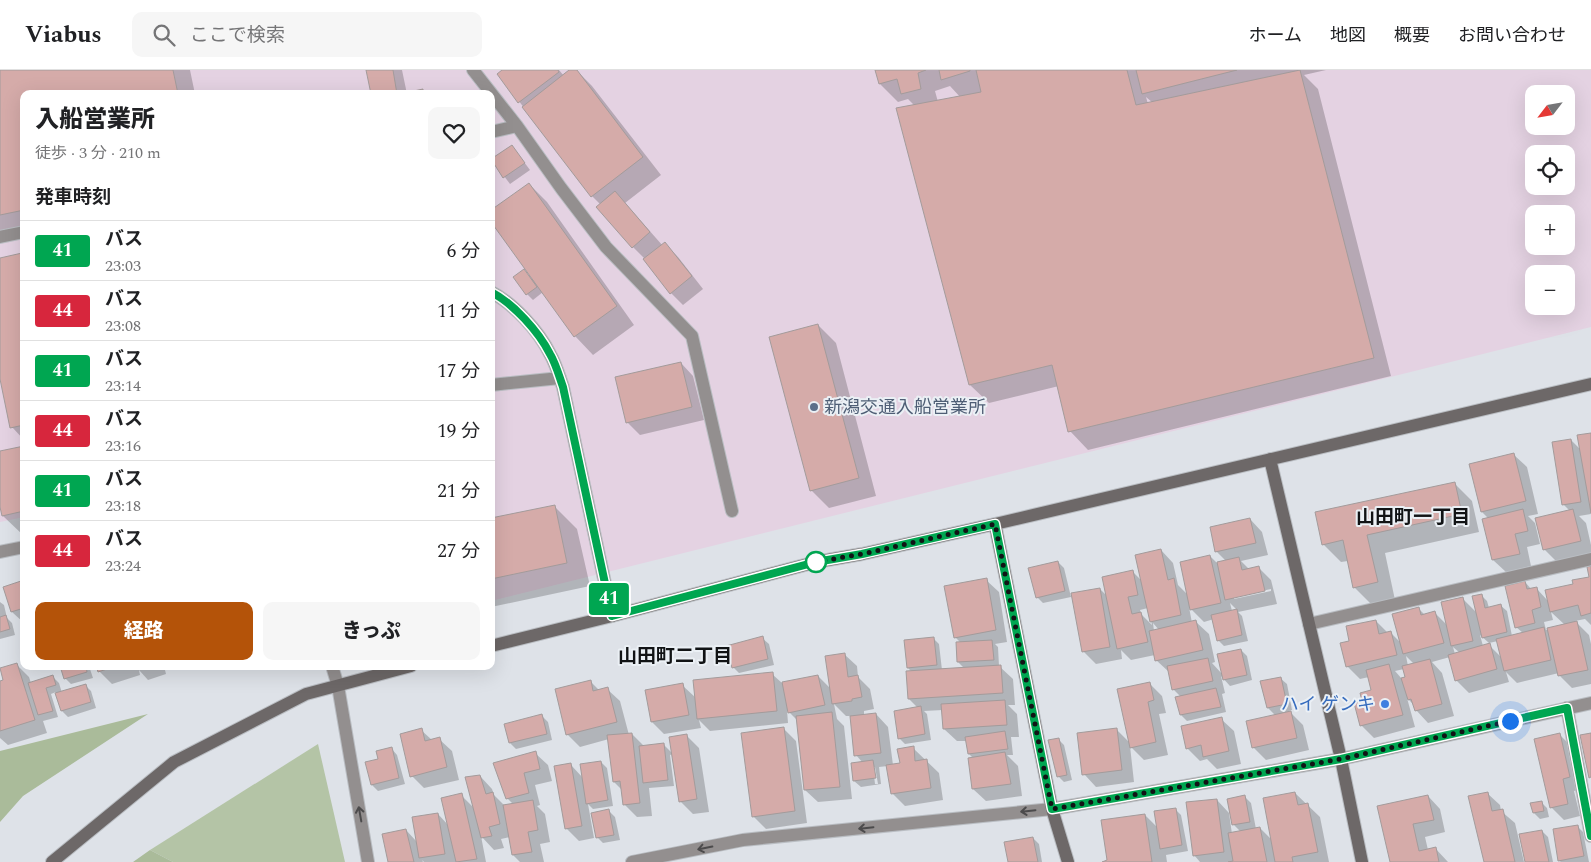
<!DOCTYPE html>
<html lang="ja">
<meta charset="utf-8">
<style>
body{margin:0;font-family:Spectral,"Noto Sans JP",serif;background:#f6f6f6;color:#202124;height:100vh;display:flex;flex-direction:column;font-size:19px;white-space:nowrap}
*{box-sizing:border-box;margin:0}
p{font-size:16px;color:#757577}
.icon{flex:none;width:28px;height:28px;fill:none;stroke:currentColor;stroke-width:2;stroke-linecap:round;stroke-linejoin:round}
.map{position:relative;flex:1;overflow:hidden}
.sheet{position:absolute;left:20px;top:20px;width:475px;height:580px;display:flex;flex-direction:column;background:#fff;border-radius:10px;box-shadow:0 5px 20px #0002}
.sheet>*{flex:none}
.badge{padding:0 10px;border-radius:4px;font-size:18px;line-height:32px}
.needle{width:32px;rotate:239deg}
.fabs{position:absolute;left:1525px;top:15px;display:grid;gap:10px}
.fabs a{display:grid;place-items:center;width:50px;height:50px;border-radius:10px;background:#fff;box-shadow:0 5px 20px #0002;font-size:25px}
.you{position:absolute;width:25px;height:25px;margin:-12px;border:4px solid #fff;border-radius:50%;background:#1a73e8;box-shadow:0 0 0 8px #1a73e833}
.map>.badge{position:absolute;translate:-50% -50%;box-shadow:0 0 0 2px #fff}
h2{padding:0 15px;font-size:19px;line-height:45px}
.round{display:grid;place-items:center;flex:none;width:52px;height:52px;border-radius:10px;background:#f6f6f6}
.overview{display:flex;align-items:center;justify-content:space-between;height:85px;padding:0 15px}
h1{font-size:24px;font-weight:800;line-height:38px}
.button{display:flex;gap:10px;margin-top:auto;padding:10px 15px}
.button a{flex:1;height:58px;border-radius:10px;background:#b45309;color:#fff;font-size:20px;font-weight:800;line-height:58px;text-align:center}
.button a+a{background:#f6f6f6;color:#202124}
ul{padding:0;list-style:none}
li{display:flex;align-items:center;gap:15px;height:60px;padding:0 15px;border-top:1px solid #e0e0e0}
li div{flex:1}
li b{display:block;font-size:19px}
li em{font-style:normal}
li .badge{min-width:55px;font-weight:700;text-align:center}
header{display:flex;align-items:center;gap:30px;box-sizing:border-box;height:70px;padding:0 25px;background:#fff;border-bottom:1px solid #e0e0e0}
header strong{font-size:24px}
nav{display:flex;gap:28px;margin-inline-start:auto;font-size:18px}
.search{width:350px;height:45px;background:#f6f6f6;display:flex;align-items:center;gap:12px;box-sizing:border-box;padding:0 18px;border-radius:10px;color:#757577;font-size:19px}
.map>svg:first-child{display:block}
</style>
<header>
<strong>Viabus</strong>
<div class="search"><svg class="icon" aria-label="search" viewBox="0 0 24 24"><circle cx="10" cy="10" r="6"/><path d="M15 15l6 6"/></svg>ここで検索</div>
<nav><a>ホーム</a><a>地図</a><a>概要</a><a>お問い合わせ</a></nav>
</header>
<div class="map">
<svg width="1591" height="792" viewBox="0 0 1591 792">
<rect width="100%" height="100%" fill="#dee2e8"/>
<path fill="#e4d2e2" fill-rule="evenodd" d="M0,0H1591V257L491,531V24H24V447L0,452ZM1534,24H1566V56H1534ZM1534,84H1566V116H1534ZM1534,144H1566V176H1534ZM1534,204H1566V236H1534Z"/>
<path fill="#b4c4a6" d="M318,674L345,792H173L150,780Z"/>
<path fill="#aabb9a" d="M148,644L23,726L0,752V681Z
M150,780L173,792H133Z"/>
<path fill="#0003" fill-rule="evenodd" d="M0,0H190L195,24H24V168L0,173Z
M368,0H402L407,24L422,21L425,24H372Z
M504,0H559L564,6L571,0H576L592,16L661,105L625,133L663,176L665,174L678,187L703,219L683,235L671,223L645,189L633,177L601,135L592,126L498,4Z
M876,0H1326L1304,5L1318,19L1391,306L1088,380L1070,361L1059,316L989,333L970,315L898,39L915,36L908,29L898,32L880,14ZM950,16L961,28L938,32L935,21ZM1146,27L1153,33L1148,34Z
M512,76L530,100L510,114L492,90Z
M529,114L547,132L634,255L593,285L575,266L543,222L533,230L527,224L524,201L532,209L533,208Z
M22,185L24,187V370L12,357L0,302V189Z
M818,255L836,273L876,426L829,438L811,420Z
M681,293L693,306L704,350L640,365L627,352Z
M1591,364V444L1579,446L1586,453L1591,475V484L1557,492L1544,479L1570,441L1563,434L1571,370L1581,380Z
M24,377V466L3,446L0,432V382Z
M1514,385L1527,397L1538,444L1528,446L1535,453L1540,474L1527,477L1531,496L1506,502L1493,490L1489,449L1482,442Z
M1454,413L1472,431L1479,462L1385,483L1395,530L1372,535L1354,517L1348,491L1341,492L1323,474Z
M554,436L577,459L590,516L491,537V450Z
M1250,449L1262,462L1268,485L1241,491L1250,500L1259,498L1271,510L1277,534L1238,542L1242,546L1248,571L1224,576L1218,570L1214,549L1204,552L1189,537L1192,553L1196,552L1209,564L1215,592L1212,593L1223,605L1241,580L1247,586L1252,610L1230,616L1221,606L1225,623L1222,624L1226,642L1187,651L1181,645V627L1173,619L1169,602L1156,590L1155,585L1131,590L1121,580L1122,589L1096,594L1083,581L1100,519L1107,526L1132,501L1142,511L1161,480L1173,493L1178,515L1188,525L1210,486L1217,493L1226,491L1216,481ZM1271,519V521L1234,529V527ZM1230,533L1237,540L1232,541ZM1148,538L1152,555L1141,544L1140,540ZM1153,553L1159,560L1154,561Z
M1058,492L1064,498L1071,527L1043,533L1037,527Z
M1591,508V555L1585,549L1575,551L1589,565L1591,574V614L1572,618L1560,606L1559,603L1517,613L1506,602L1509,612L1469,623L1456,610L1450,587L1432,592L1442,603L1454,646L1428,653L1416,640L1414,635L1407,628L1415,657L1374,668L1362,656L1355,634L1364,631L1373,621L1369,607L1360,609L1347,596L1350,572L1376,551L1388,563H1391L1401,573L1419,539L1425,545L1434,542L1447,555L1463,529L1477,543L1481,525L1487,531L1489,538L1500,535L1507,541L1512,566L1523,563L1516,557L1525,512L1532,520L1537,519L1548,531L1574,515ZM1551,542L1565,555L1546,560L1544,552L1553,550ZM1480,565L1489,573L1498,571L1501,587L1489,575L1483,576ZM1453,577L1460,583L1455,584ZM1406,586L1414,594L1408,596ZM1404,599L1407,608L1402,609L1395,601Z
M986,510L999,522L1007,572L995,574L998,577L999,596L1013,609L1015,635H1008L1017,644L1019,667H1011L1013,685H1007L1018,696L1022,726L986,731L973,719V688L969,684L967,671H957L944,659L943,640L924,641L927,644L931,670L905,674L899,668L918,638L909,629L912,602L908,598L933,568L939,574L942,600L965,599L958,592L961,573L955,567Z
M24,512V553L12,542Z
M0,532L4,535L7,548L12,553L15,565L0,569Z
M762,568L769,574L774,595L739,603L733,597Z
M844,584L857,596L858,607L870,619L874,639L864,641V646L876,644L888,657L893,695L901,694L913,678L939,703L943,730L905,736L892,723L888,696L879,697L881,714L861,717L854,711L863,693L856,685L851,646H846L834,634L837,649L844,656L852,729L818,732L805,720L798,651L787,640L788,653L710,661L699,650L701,658L664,664L652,652L646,621L682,615L696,628L772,604L782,613L818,606L831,619ZM873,697H875L878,714H875Z
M16,594L29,607L31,613L53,607L59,613L62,623L85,615L91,621L96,638L68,647L62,641L56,622L51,624L58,647L43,651L47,663L8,675L0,668V612L4,611Z
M61,596H89L93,608L71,614L65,608Z
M97,596H164L166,604L148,610L139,600L140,605L112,614L99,601Z
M1280,608L1287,614L1292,640L1289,641L1303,655L1309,680L1266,690L1253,677L1276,646L1268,638Z
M590,611L600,621L607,619L620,631L629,665L632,664L644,676L664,675L672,683L687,666L699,678L709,742L693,744L680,731L673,684L670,685L674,716L649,718L652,746L637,747L624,734L622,720L614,712L609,669L580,677L567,664Z
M1149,613L1162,626L1166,643L1159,644L1168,685L1144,690L1130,676L1134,712L1096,717L1084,704L1116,659L1130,673Z
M542,646L548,652L552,670L516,679L510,673Z
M1221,649L1234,661L1241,694L1217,699L1207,689L1200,691L1187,678Z
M784,659L796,671L807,753L766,759L753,746Z
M421,660L432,670L439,669L452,681L459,710L424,718L412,706Z
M1559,664L1572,677L1582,719L1574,721L1580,746L1564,750L1551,737Z
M1058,669L1064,675L1072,710L1064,712L1058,706Z
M391,678L397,685L405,714L378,721L372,715L380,690Z
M535,683L548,695L552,711L535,715L540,735L537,736L545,744L550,772L540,774L544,792H520L513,785L510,767L501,769L504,778L494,780L481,766L486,792H424L422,790L423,792H389L406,760L417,772L438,744L449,756L461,725L474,738L480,706L492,719L494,725L505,736L513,734L507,728Z
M601,692L607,698L613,736L593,739L588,734L594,768L579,771L566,758L571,695L583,708Z
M1295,723L1320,747L1329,792H1200L1194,785L1217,730L1229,743L1232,764L1241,762L1234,755L1245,727L1251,733L1256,759L1260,758L1272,770Z
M1487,723L1500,735L1501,741L1515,753L1524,792H1485Z
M1428,726L1440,739L1445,762L1425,767L1428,780L1435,778L1448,792H1392Z
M1541,732L1547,738L1549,747L1540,749L1534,743Z
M1175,739L1181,745L1188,781L1166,785L1167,792H1103L1108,791L1145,745L1158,758Z
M609,741L615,747L620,770L603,773L597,767Z
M1577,756L1583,762L1589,792H1561L1559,791Z
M1542,761L1548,767L1553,792H1526Z
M1033,768L1039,774L1042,792H1009Z"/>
<path fill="#d5aba9" stroke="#a39b9b" d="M0,0H173L178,24H24V140L0,145Z
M366,0H393L397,24H371Z
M502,0H558L559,2L518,33L497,4Z
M569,0H577L643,87L591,127L522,37Z
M875,0H926L918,3L921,19L901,24L897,9L879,14Z
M939,0H970V1L941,10Z
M976,0H1127L1136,35L1300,0L1374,288L1068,362L1052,295L969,315L896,38L981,22Z
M1136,0H1237L1142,24Z
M423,19V24H400Z
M512,75L525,93L503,108L491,89Z
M529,113L617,236L574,267L491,152V140Z
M615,121L650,162L632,178L596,137Z
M665,172L692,206L670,224L643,189Z
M22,183L24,192V355L10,358L0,309V188Z
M524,199L537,217L526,225L513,207Z
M818,254L859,408L810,421L769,267Z
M681,292L692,337L626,353L615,307Z
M1591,363V443L1577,365Z
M1571,369L1581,432L1562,435L1552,372Z
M24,376V441L2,446L0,437V381Z
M1514,383L1526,431L1481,442L1469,394Z
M1455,412L1462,444L1367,465L1378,512L1353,518L1343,470L1322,475L1315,442Z
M555,435L567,493L491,509V448Z
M1523,439L1528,461L1515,464L1520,484L1492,490L1482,449Z
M1573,439L1581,471L1543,480L1535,448Z
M1250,448L1256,473L1215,482L1210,457Z
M1161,479L1168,510L1174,508L1181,545L1150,552L1135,485Z
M1210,485L1221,533L1190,540L1180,492Z
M1239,487L1242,500L1259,496L1265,521L1225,530L1217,492Z
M1058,491L1065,521L1036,528L1028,498Z
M1591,496V543L1581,546L1578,535L1550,542L1545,520L1573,514L1572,510L1589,507L1587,497Z
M1133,500L1138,525L1128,527L1132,544L1141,542L1148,572L1117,579L1102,507Z
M987,508L996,560L954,568L944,516Z
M24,510V538L11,542L3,517Z
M1525,511L1527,519L1537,517L1541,537L1532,540L1535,553L1515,558L1505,516Z
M1100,518L1110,577L1082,582L1071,523Z
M1482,524L1485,538L1501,534L1507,562L1482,568L1472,526Z
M1463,527L1473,571L1451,576L1441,532Z
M1419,537L1421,545L1435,541L1444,573L1403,584L1392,544Z
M1237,539L1242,565L1217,571L1211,545Z
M6,545L10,559L0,562V547Z
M1196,550L1203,580L1155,591L1149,561Z
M1376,550L1379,564L1391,561L1397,585L1346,597L1340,573L1349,571L1346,556Z
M1577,551L1588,600L1558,606L1547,558Z
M1544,557L1551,590L1504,601L1496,569Z
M763,566L768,589L732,598L726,576Z
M934,567L937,595L907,598L904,570Z
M992,570L994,590L957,592L956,572Z
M1490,573L1497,599L1455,611L1448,585Z
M1241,579L1247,605L1223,610L1217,584Z
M845,583L848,607L858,605L862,627L852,629V631L832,634L825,586Z
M1208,588L1213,611L1172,620L1167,596Z
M1430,589L1442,634L1415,641L1411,629L1408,630L1401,608L1405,607L1402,596Z
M17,593L35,650L0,661V611L3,610L0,598Z
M1389,594L1403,645L1360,656L1354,633L1362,631L1360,623L1371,620L1366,600Z
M1001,595L1003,623L908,629L906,601Z
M60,596H86L87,602L64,609Z
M96,596H116L98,602Z
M773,602L777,641L697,649L693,610Z
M53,605L56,615L46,618L53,641L38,645L28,613Z
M818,605L825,635L788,643L782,612Z
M1281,607L1287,634L1267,638L1260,611Z
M591,610L593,621L608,617L617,652L566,665L555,619Z
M1150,612L1154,630L1148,632L1156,672L1130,678L1117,619Z
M683,613L689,645L651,652L645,620Z
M86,614L91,632L61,641L55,623Z
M1216,618L1221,637L1180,645L1175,627Z
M1005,630L1007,655L943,659L941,634Z
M921,636L925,664L898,669L894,641Z
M1291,641L1297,668L1252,678L1246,651Z
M832,642L840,717L804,720L796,646Z
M876,643L881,683L854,686L850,646Z
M542,644L547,664L509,673L504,654Z
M1222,647L1229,681L1203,687L1201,675L1186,679L1181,656Z
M784,657L795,741L752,747L741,663Z
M422,658L425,671L440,667L447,697L410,707L400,664Z
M1117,658L1122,700L1082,705L1077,663Z
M1005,661L1008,679L968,684L965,667Z
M632,663L640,733L623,735L620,711L613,712L607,665Z
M1560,663L1570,707L1563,709L1568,734L1550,738L1534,669Z
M1591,663V707L1589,708L1580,665Z
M687,664L697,729L679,732L669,667Z
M1059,668L1067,705L1057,707L1048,670Z
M664,673L668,710L643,713L639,676Z
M914,676L915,691L927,689L931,718L891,724L886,695L900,693L897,679Z
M392,677L399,708L371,715L365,692L378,689L376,681Z
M536,681L540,699L524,703L529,723L506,729L493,693Z
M1005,682L1011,714L972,719L968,688Z
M873,690L876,708L853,711L851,693Z
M601,691L608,730L586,734L580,694Z
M571,693L582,756L565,759L554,696Z
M480,705L486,724L493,722L500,754L489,757L492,766L481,768L465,707Z
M1295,722L1298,735L1308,733L1318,782L1292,787L1293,792H1275L1263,728Z
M1488,722L1492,741L1503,739L1515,792H1484L1468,726Z
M462,723L477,789L456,792L441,728Z
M1245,725L1250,752L1232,755L1227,729Z
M1428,725L1434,750L1413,754L1419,781L1436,777L1439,792H1390L1377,736Z
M1217,729L1224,782L1193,786L1186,732Z
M533,730L538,760L528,762L532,782L512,785L503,735Z
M1542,731L1544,741L1533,743L1530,733Z
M1176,738L1182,775L1160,779L1154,741Z
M609,739L614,765L596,768L591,743Z
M438,743L445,784L419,788L412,747Z
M1145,744L1152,792H1102L1107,790L1101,750Z
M1578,755L1584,786L1558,791L1553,759Z
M1260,757L1267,792H1228L1233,791L1228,763Z
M406,759L414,792H388L382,764Z
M1542,760L1549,792H1525L1519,764Z
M1033,767L1038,792H1008L1004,772Z"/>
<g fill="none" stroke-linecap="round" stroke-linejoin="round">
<defs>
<path id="lane" d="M473,0L517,56L561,118L606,177L692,266L732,441
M491,62L517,56
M0,167L24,162
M491,222C513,233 539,261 550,284C556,294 559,306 563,317L612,546
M491,315L560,308
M1309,554L1591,489
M1567,638L1591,766"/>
<path id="street" d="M0,482L24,477
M332,596L338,616L368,792
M632,792L743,770L1052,739L1341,689L1591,633"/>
<path id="secondary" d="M1270,389L1341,689L1362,792
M995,454L1052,739L1068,792
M491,576L612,546L816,492L862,484L995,454L1591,314
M52,792L174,692L306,624L411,596"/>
</defs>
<use href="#lane" stroke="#b9bdc2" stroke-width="14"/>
<use href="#street" stroke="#b9bdc2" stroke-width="14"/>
<use href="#secondary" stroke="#b9bdc2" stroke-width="14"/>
<use href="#lane" stroke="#938f8f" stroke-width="12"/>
<use href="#street" stroke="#938f8f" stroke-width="12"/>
<use href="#secondary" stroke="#6d6868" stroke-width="12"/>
</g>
<defs><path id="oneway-shaft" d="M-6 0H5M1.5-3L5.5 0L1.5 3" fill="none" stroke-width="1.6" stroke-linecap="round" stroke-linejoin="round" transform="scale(1.25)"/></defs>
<g stroke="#4c4b4c">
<use href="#oneway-shaft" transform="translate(1028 741) rotate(174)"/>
<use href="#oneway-shaft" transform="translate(360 744) rotate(-100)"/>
<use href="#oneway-shaft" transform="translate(866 758) rotate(174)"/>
<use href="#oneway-shaft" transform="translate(705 778) rotate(169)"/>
</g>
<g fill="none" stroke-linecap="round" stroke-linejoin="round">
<defs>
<path id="line" d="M491,222C513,233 539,262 550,284C556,294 559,306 563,317L612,546L816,492L862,484L995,454L1052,739L1341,689L1567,638L1591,766"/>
</defs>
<use href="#line" stroke="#fff" stroke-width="11"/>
<use href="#line" stroke="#00a651" stroke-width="8"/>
<path stroke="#111315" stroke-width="5" stroke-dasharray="0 9" d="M816,492L862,484L995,454L1052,739L1341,689L1510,651"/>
</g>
<circle fill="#5c6f8a" stroke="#ebf0f5" stroke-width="2" cx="814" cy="337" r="5"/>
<circle fill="#fff" stroke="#00a651" stroke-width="2.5" cx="816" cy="492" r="10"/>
<circle fill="#3f7fe0" stroke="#ebf0f5" stroke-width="2" cx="1385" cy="634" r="5"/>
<g text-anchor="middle" stroke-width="4" stroke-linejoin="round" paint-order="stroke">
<g font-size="18" fill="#4e5e75" stroke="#ebf0f5" text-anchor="start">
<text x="824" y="343">新潟交通入船営業所</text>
</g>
<g font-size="18" fill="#366cbe" stroke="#ebf0f5" text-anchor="end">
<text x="1375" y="640">ハイ ゲンキ</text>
</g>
<g font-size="19" font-weight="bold" fill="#111315" stroke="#ebf0f5">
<text x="1413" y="453">山田町一丁目</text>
<text x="675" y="592">山田町二丁目</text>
</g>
</g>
</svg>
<div class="fabs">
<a><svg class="needle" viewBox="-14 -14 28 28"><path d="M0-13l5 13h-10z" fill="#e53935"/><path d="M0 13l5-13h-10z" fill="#757577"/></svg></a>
<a><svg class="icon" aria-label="locate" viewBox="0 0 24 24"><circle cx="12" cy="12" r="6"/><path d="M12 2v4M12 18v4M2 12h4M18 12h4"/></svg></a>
<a>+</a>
<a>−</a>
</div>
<div class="you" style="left:1510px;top:651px"></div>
<b class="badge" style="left:609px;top:529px;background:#00a651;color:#fff">41</b>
<section class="sheet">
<div class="overview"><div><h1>入船営業所</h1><p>徒歩 · 3 分 · 210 m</p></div><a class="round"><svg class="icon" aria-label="heart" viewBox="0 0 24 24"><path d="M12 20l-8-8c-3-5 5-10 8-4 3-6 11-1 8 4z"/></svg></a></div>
<h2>発車時刻</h2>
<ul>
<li><span class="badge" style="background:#00a651;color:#fff">41</span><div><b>バス</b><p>23:03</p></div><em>6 分</em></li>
<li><span class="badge" style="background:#d7263d;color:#fff">44</span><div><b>バス</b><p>23:08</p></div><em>11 分</em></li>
<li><span class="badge" style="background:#00a651;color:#fff">41</span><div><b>バス</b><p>23:14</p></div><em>17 分</em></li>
<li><span class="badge" style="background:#d7263d;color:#fff">44</span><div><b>バス</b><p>23:16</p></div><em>19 分</em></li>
<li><span class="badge" style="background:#00a651;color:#fff">41</span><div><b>バス</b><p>23:18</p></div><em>21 分</em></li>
<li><span class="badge" style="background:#d7263d;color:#fff">44</span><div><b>バス</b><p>23:24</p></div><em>27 分</em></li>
</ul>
<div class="button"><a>経路</a><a>きっぷ</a></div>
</section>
</div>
